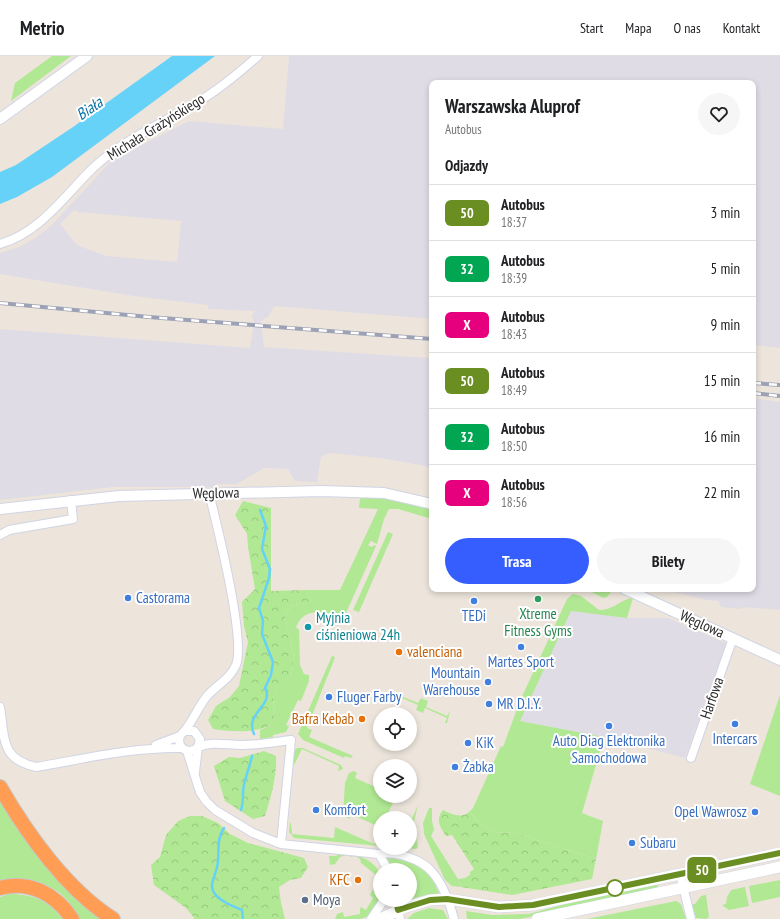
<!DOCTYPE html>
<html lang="pl">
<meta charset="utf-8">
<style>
body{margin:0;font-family:"PT Sans Narrow",sans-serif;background:#f6f6f6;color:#202124;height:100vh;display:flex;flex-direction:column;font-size:15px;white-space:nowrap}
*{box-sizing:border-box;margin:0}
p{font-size:13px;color:#757577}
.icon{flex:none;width:22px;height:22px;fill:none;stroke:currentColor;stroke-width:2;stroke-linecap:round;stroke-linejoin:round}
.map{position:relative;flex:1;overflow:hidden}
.panel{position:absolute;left:429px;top:24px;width:327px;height:512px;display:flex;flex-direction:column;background:#fff;border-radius:8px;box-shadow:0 2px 6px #0003}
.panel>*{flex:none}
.badge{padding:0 8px;border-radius:6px;font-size:14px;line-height:26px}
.tools{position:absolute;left:373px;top:651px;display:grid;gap:8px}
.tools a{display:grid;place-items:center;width:44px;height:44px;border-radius:50%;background:#fff;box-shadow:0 2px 6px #0003;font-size:20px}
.map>.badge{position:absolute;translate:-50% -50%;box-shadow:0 0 0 2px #fff}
h2{padding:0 16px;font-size:15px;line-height:36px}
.round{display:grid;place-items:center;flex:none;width:42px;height:42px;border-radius:21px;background:#f6f6f6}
.overview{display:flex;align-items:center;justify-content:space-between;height:68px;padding:0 16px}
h1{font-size:19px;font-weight:800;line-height:30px}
.button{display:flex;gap:8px;margin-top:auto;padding:8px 16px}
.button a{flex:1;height:46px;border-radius:24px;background:#365eff;color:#fff;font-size:16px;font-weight:800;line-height:46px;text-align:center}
.button a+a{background:#f6f6f6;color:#202124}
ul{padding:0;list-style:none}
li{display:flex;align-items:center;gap:12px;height:56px;padding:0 16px;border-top:1px solid #e0e0e0}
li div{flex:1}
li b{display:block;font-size:15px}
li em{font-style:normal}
li .badge{min-width:44px;font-weight:700;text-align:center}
header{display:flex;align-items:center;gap:24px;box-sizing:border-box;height:56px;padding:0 20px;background:#fff;border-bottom:1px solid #e0e0e0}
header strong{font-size:19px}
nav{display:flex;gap:22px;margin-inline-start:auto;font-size:14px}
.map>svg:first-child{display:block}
</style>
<header>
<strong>Metrio</strong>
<nav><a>Start</a><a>Mapa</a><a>O nas</a><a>Kontakt</a></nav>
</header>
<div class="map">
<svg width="780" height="863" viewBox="0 0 780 863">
<defs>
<pattern id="forest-crowns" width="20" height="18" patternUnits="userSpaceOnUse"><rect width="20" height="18" fill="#b1e894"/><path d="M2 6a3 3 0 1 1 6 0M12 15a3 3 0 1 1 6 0" fill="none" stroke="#98c780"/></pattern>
</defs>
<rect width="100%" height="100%" fill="#ede5db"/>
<path fill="#dfdce5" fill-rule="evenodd" d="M289,0H780V292L753,289V27H432V263L274,250L269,260L261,265L264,291L429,302L432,300V414L426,410L380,402L329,397L321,401L317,426L295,425L288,413L264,412L237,428H216L214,431H113L0,444V273L250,292L254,267L252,260L255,255L208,253V249L134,240L0,218V197L19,191L35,182L51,170L112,104L189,65L283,73ZM74,154L79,156L181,165L177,206L106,200L77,189L60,168Z
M753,342L780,346V554L744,551L740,553L721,551L718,545L707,544L662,533H753Z
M571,554L627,562H668L726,587L685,702L604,681L520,665Z"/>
<path fill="#b1e894" d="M52,0H71L11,45L15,27Z
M363,440H379L432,452V463L398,453H389L384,463L377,488L371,485L368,489L372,491L374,489L376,490L342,566H340L339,560C321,556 305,551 296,571L299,574L300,609L304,618L309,619V625L301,645L298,644L286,669L289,670L286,676L273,679V681L260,683V674L270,670L275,659L273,643L277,629L290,621L294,601L285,560L291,550L313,545L306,534H340L378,453L359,452L360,443Z
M388,476L393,478L359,556L353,554Z
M586,533H610L611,536L607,541L603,542Z
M573,538L581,540L599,554C613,555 620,543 633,542L627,562L571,555L520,665L604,681L582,757L603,765L596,803L516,777L493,776L479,766L469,756L473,752L501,690L503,691L520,645L567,543Z
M332,600L335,601L334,604L307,672L312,674L309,681L353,700L351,702L345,700L344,702L303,684L298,678Z
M398,632L396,638L418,647L421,642L428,645L426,651L447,660L450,655L447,667H445L447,662L425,652L423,657L416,654L418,649L395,639L393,644Z
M780,639V740L750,728Z
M297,692H303L341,709L343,713L338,715L339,710L302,693L294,709L293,697Z
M354,715L357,717L355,722L380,733V740H396L386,762H380V775L379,771L351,758L349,763L343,758L345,727L349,717Z
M0,745L77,842L101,863H78C64,826 35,823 0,827Z
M418,749L413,770L418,791L416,793L404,792H410L411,765Z
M429,752H432V765L434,774L431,780L458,823L461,831L452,830L445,824L424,778L423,767Z
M290,767H291L292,778L334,782L335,771L374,788L378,784L380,785V790L294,782L289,776Z
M338,797C352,799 364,799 375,810C388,823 381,859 360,863C352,863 343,863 335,863L337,858L343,856L344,861L360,858V853L361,851L366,854L373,842L370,839L377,825V820L361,807L360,803L354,799L352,801L346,799L340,801L335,808L330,809L329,800H337Z
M387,799C411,806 431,812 439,838L419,841L401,847L400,844H410V814H393L385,802Z
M780,824V841L752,847L749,830Z
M657,827L658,833L520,863H467L466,855L492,859L529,858L576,845Z
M745,831L749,850L729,854L722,849L726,848L727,841L731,834Z
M725,834L706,839L709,861L706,863L696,862L692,848H695L701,840Z
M9,838C31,838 50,844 62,863H0V841Z
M676,845L681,848L686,863H587Z
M429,852L443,854L448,863H407L414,857Z"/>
<path fill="url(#forest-crowns)" d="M243,445L271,452V535L306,534L314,545L291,550L285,560L294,601L290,621L277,630L273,643L275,659L270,670C250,677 234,676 213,673L208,664L216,650L230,641L239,630L248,586L244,570L242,546L255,533L248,491L247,478L235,459Z
M264,695L276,700C277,720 271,741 265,760L253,763L225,745L214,710L229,701L240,702Z
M443,754C452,758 461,763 469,756L479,766L493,776L516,777L596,803L592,823L512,839L461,831L458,823L465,822L470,819V816L474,813L452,779L446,780C440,771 435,763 443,754Z
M190,760H202L218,767L230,778L248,787L304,802L308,811L301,822L290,824L279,831L281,847L285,863H195L186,852L154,829L151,809L160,801L166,779L178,765Z"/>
<path fill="#67d2f7" d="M172,0H215L52,121L17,141L0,148V116L16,109L73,71Z"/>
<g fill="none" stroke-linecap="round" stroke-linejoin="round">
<path stroke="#67d2f7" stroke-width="2.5" d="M254,678C244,657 275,649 265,632L271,619L273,606L262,578L263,565L259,552L269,522L270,513L262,493L266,470L260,454
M241,754C244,746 242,737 244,729C246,719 250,710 252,700
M224,772C217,782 219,792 218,804C218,813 213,821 212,829C211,842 232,850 242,854L243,863"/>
<defs>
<path id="minor" d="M0,188C40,177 65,139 93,112C125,82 164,67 201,44C221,32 240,16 258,0
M0,479L9,474L73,463L71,444
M0,651C5,682 0,703 36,711C84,703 132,691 182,692
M185,675H194L200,683L198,691C189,700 176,692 180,680C182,677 184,676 186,673C194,662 199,650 207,640C217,629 230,623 236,609C246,583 217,469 209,437
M156,689L180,680
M187,695L200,736L206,745L215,754L253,777L281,788L379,798C396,795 422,803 433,817C443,829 450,848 454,863
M691,702L733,582
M195,716L198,691C212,685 227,689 241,689C258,689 275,686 291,684L281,788
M379,798L388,814
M680,818L691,863
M396,844L400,863
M371,863L384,844"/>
<path id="tertiary" d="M0,63L87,0
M0,453L119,440L321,435L384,437L432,448
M625,533L780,604"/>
<path id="secondary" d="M380,863L406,851L430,844L447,843L499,851L533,849L780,797
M537,863L780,811"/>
<path id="motorway" d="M0,731C27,778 67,834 113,863
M0,832C29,824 56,838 72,863"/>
</defs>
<use href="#minor" stroke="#d0d4e4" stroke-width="10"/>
<use href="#tertiary" stroke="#d0d4e4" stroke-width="12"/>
<use href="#secondary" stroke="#d0d4e4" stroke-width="12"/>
<use href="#motorway" stroke="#c8c8c8" stroke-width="16"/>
<use href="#minor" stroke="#fff" stroke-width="8"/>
<use href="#tertiary" stroke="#fff" stroke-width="10"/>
<use href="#secondary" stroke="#fff" stroke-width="11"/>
<use href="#motorway" stroke="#ff9d54" stroke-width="14"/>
<defs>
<path id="rail" d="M0,247L149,261L432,283
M753,327L780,329
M753,337L780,340"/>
</defs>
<use href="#rail" stroke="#9da1b6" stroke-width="4"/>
<use href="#rail" stroke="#fff" stroke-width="2.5" stroke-dasharray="8" stroke-linecap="butt"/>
</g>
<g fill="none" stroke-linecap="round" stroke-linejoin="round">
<defs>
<path id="line" d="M396,844L398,854L430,844L447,843L499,851L533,849L780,797"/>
</defs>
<use href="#line" stroke="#fff" stroke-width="9"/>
<use href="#line" stroke="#6b8e23" stroke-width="6"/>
</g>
<g fill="#3f7fe0" stroke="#fff" stroke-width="1.5">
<circle cx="128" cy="542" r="4"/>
<circle cx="474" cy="545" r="4"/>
<circle cx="521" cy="591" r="4"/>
<circle cx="488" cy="626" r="4"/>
<circle cx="329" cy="641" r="4"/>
<circle cx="489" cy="648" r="4"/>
<circle cx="735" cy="668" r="4"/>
<circle cx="609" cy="670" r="4"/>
<circle cx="468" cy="687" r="4"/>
<circle cx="455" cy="711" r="4"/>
<circle cx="316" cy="754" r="4"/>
<circle cx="755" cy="756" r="4"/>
<circle cx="632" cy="787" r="4"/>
</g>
<circle fill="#2e9e5b" stroke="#fff" stroke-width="1.5" cx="538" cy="543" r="4"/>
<circle fill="#0f9aa8" stroke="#fff" stroke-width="1.5" cx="308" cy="571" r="4"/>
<g fill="#e8710a" stroke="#fff" stroke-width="1.5">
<circle cx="399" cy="596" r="4"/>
<circle cx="362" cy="663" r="4"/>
<circle cx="358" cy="824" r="4"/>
</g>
<circle fill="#fff" stroke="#6b8e23" stroke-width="2" cx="615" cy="832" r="8"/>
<circle fill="#5c6f8a" stroke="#fff" stroke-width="1.5" cx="305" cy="844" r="4"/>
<g text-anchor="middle" stroke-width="4" stroke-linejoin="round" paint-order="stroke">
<g font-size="15" fill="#2a2a2a" stroke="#fff">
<text transform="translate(156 71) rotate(-32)" y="5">Michała Grażyńskiego</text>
<text transform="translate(216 437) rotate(-1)" y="5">Węglowa</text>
<text transform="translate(702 568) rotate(24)" y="5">Węglowa</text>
<text transform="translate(712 642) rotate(-71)" y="5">Harfowa</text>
</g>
<g font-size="15" fill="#366cbe" stroke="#fff" text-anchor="start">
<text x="136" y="547">Castorama</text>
<text x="474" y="565" text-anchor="middle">TEDi</text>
<text x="521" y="611" text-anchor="middle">Martes Sport</text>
<text x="480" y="622" text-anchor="end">Mountain<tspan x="480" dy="17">Warehouse</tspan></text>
<text x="337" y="646">Fluger Farby</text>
<text x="497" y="653">MR D.I.Y.</text>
<text x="735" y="688" text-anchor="middle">Intercars</text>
<text x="609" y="690" text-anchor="middle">Auto Diag Elektronika<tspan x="609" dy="17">Samochodowa</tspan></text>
<text x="476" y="692">KiK</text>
<text x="463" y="716">Żabka</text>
<text x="324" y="759">Komfort</text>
<text x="747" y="761" text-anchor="end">Opel Wawrosz</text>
<text x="640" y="792">Subaru</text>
</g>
<g font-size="15" fill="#27864d" stroke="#fff">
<text x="538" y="563">Xtreme<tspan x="538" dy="17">Fitness Gyms</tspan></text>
</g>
<g font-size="15" fill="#0d838f" stroke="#fff" text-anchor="start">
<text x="316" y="567">Myjnia<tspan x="316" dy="17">ciśnieniowa 24h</tspan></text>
</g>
<g font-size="15" fill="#c56008" stroke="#fff" text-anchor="end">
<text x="407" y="601" text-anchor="start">valenciana</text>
<text x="354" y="668">Bafra Kebab</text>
<text x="350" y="829">KFC</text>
</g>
<g font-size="15" fill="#4e5e75" stroke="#fff" text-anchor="start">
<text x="313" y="849">Moya</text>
</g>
<g font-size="16" font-style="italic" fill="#046fa4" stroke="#fff">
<text transform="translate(89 52) rotate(-34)" y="6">Biała</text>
</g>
</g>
</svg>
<div class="tools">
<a><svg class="icon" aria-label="locate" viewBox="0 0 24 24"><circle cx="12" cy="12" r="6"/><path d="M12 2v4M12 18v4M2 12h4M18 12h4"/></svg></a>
<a><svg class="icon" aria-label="layers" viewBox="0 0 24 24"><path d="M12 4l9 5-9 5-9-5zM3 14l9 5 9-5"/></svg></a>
<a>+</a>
<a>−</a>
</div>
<b class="badge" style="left:702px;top:814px;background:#6b8e23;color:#fff">50</b>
<section class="panel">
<div class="overview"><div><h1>Warszawska Aluprof</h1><p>Autobus</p></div><a class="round"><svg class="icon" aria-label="heart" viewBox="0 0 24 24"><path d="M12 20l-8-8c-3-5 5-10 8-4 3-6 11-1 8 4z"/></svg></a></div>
<h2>Odjazdy</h2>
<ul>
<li><span class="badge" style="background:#6b8e23;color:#fff">50</span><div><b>Autobus</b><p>18:37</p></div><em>3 min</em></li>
<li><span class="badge" style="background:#00a651;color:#fff">32</span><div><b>Autobus</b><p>18:39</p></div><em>5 min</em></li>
<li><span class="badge" style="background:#e6007e;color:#fff">X</span><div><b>Autobus</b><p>18:43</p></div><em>9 min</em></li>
<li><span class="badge" style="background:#6b8e23;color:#fff">50</span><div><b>Autobus</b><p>18:49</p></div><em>15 min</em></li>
<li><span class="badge" style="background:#00a651;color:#fff">32</span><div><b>Autobus</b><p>18:50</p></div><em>16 min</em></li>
<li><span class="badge" style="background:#e6007e;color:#fff">X</span><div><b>Autobus</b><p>18:56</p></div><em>22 min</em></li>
</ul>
<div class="button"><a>Trasa</a><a>Bilety</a></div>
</section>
</div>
